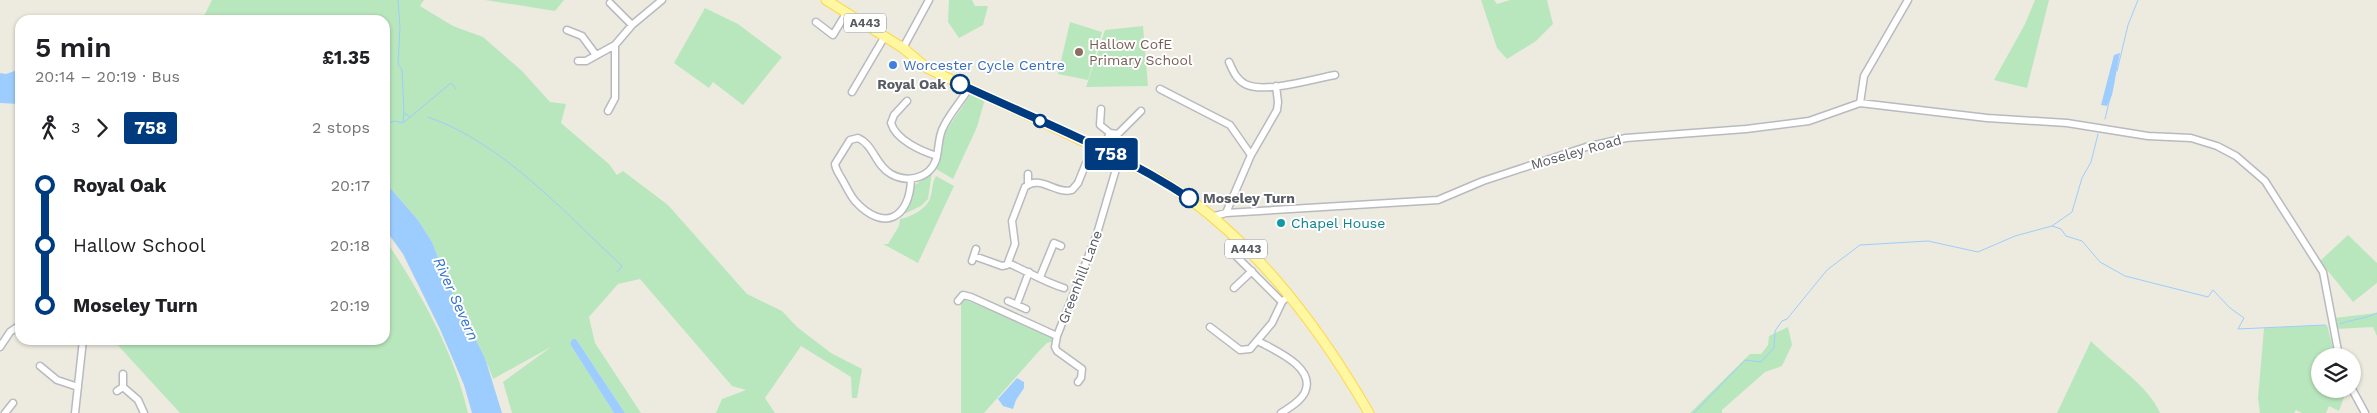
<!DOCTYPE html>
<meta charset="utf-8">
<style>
body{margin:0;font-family:"Work Sans",sans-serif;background:#f2f2f2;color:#202124;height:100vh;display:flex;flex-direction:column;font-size:19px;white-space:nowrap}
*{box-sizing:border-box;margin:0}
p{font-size:16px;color:#757577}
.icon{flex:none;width:28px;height:28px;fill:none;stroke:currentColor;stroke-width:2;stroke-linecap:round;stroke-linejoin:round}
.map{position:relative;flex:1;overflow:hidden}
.drawer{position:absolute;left:15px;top:15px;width:375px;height:330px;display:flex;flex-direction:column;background:#fff;border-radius:15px;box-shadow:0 1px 4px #0004}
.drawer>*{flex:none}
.badge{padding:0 10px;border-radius:4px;font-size:18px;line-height:32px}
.controls{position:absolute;left:2311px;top:348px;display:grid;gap:10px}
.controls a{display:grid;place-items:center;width:50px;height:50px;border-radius:50%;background:#fff;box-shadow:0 1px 4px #0004;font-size:25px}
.map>.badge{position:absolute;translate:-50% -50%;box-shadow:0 0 0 2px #fff}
.legs{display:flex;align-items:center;gap:8px;height:55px;padding:0 20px;font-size:16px}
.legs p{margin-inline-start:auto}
.headline{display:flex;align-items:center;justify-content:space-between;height:85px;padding:0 20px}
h1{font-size:28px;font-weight:600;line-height:38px}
ul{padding:0 20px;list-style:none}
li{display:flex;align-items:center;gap:18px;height:60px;font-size:19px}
li i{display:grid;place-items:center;width:8px;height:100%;margin:0 6px;background:currentColor}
li i::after{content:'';width:12px;height:12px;margin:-6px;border:4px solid;border-radius:50%;background:#fff}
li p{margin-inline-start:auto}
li:first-child i{background:linear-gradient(#0000 50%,currentColor 0)}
li:last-child i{background:linear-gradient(currentColor 50%,#0000 0)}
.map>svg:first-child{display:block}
</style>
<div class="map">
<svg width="2377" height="413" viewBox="0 0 2377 413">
<rect width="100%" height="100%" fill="#edebdf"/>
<path fill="#b9e7bd" d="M212,0H424L420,6L453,26L483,37L522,71L550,102L566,104L561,123L609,164L617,175L623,171L668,205L747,294L782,311L797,327L831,353L862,369L857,398H852L851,377L801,346L765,398L775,413H716L722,399L746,390L732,386L640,279L618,284L589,317L595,343L641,413H625L576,339H572L570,344L614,413H512L503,382L551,347L493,379L485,358L449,286L432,242L418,220L385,182V20H202Z
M485,0H564L555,11Z
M949,0H972L975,6H988L983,25L959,38L948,22Z
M1481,0H1494L1497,4L1510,0H1547L1553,24L1536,41L1507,59L1497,48Z
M2035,0H2049L2027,88L1994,80L2025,24Z
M705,8L738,24L782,57L743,105L713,82L709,88L674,63Z
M1070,22L1102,32L1088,80L1058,74Z
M1143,26L1148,86L1086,87L1105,30Z
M971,94L985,99L977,127L953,179L936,169L940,161L945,132Z
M932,172L928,199L921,206L900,216L912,200L914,186Z
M936,176L954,186L918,263L883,244H888L899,226L900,219C911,217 929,208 931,195C933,187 932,183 936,176Z
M2348,235L2377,263V283L2353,302L2320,261Z
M385,239C420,292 454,351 468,413H180L113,340H385Z
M961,298L1051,335L1054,341L1047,343L1040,350L984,413H961Z
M2377,313V336L2373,327L2336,329L2334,318Z
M2327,325L2335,356H2320V389H2347L2339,411L2329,406L2326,413H2302L2296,410L2294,413H2260L2258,398L2264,328Z
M1788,327L1792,345L1782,366L1765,372L1722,410V413H1690L1750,354H1761L1768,345L1769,336Z
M2091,341C2112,363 2149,386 2160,413H2057Z"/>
<path fill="#9dcdff" d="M2120,53L2112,95L2107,106L2101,105L2114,55Z
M20,69V104L0,103V73L6,74Z
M385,182L418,220L432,242L449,286L485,358L502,413H472L464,385L440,329L403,254L385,229Z
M572,339H576L625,413H614L570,344Z
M1017,378L1024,382V388L1016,400L1013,409L1003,406L998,399Z"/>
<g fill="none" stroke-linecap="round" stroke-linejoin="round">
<path stroke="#9dcdff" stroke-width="1" d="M398,0L400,27L398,64L402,70L404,113L411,117
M2117,71L2128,25L2138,0
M428,117C503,143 565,213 622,266L617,272
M2105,119L2114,82
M403,122L404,113
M385,124L395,121L403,123L451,83L456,89
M2052,226L2061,229L2066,236L2082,241L2100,262L2125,276L2208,297L2213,290L2230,308L2244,318L2238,329L2325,325
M2340,324C2353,319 2365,319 2377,313
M1694,413L1745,360L1761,362L1774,348L1775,331L1782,321L1787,319L1827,270L1860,245L1928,241L1978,252L2015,236L2052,226L2072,212L2082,178L2091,162L2098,134"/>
<defs>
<path id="minor" d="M610,3L632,25
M816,22L833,35L847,12
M567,30L582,36L596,55
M903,48L929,0
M578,61H586L615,45
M1229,62C1233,71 1236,79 1245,84C1264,94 1313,79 1335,75
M1160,89L1230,125L1251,155L1226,213
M852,92L885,36
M907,101L894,115L891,123C896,140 921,151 937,156
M1860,103L1864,76L1908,0
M1101,109L1100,125L1110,133
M608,111L615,98V45L632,25L662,0
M1102,150L1110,133L1118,134L1141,111
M1251,155L1277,110L1278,102L1276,86
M1028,174V184
M911,179C910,218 884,233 855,201C850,195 847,188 843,181C840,175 836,171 835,164L850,140L858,138C874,145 875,165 891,174C907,183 929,179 936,160C939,150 938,140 942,130C948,115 961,102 969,88
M1211,217L1226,213L1438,200L1483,181L1586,147L1626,138L1746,129L1809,121L1860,103L1987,118L2067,123L2148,136L2191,138L2217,146L2236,156L2265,181L2323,272L2339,356
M1232,252L1282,302L1284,300
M974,256L1002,266L1007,265L1015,244L1012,221L1025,187C1040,174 1056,195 1072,190L1078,183L1093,146
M972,261L976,249
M1008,263C1027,271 1044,282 1064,288
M1040,277L1054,243L1061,246
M1234,288L1252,271
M958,301L963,295L971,297L1057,336
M1008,301L1026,309
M1017,304L1029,272
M1210,327L1240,350L1250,349L1272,323L1282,302
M1258,341C1274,350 1316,367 1305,392C1301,401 1289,408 1281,413
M0,347L10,332L20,325
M40,366L57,380L78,387
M1078,382L1081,378L1082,369L1057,351L1055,347L1057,336L1096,237L1119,159
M123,387L138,400L144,413
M2352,389L2365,413
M117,391L123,387V374
M5,413L13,403
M75,413L83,340"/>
<path id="major" d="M826,0L903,48L927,68C990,99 1056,126 1118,159C1134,167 1151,173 1166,183C1253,238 1318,325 1369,413"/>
</defs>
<use href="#minor" stroke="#b8bac0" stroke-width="9"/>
<use href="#major" stroke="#fdd849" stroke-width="11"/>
<use href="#minor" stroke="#fff" stroke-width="6"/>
<use href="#major" stroke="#fff7a2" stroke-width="9"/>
</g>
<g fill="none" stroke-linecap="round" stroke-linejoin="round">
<defs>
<path id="line-1" d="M960,84C1037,120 1118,151 1189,198"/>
</defs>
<use href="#line-1" stroke="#fff" stroke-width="11"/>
<use href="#line-1" stroke="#003b80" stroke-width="8"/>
</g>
<circle fill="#8d6e63" stroke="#fff" stroke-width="2" cx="1079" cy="52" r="5"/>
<circle fill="#3f7fe0" stroke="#fff" stroke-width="2" cx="893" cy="65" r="5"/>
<g fill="#fff" stroke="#003b80" stroke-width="2.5">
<circle cx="960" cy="84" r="9"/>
<circle cx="1040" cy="121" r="6"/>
<circle cx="1189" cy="198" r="9"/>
</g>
<circle fill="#0f9aa8" stroke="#fff" stroke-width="2" cx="1281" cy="223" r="5"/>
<g text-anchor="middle" stroke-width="4" stroke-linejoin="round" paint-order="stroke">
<g fill="#fff" stroke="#8a8d91" stroke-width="1">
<rect x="844" y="13.5" width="42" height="19" rx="4"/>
<rect x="1225" y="239.5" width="42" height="19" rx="4"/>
</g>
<g font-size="12" font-weight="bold" fill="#585c62">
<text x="865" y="27">A443</text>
<text x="1246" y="253">A443</text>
</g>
<g font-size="14" fill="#785e54" stroke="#fff" text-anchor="start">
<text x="1089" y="49">Hallow CofE<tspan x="1089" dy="16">Primary School</tspan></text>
</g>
<g font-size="14" fill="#366cbe" stroke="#fff" text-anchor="start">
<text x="903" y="70">Worcester Cycle Centre</text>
</g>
<g font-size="14" font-weight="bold" fill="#585c62" stroke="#fff" text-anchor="end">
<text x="946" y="89">Royal Oak</text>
<text x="1203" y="203" text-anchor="start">Moseley Turn</text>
</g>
<g font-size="14" fill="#585c62" stroke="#fff">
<text transform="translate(1576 152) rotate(-16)" y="5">Moseley Road</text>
<text transform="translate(1080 277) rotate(-69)" y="5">Greenhill Lane</text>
</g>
<g font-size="14" fill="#0d838f" stroke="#fff" text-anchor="start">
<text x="1291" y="228">Chapel House</text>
</g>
<g font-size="15" font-style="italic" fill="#3774cc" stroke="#fff">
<text transform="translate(456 299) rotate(66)" y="5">River Severn</text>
</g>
</g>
</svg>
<div class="controls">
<a><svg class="icon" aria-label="layers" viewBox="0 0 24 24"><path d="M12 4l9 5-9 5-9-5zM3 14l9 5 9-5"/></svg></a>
</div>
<b class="badge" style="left:1111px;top:154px;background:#003b80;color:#fff">758</b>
<section class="drawer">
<div class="headline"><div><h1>5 min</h1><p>20:14 – 20:19 · Bus</p></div><b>£1.35</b></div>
<div class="legs"><svg class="icon" aria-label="walk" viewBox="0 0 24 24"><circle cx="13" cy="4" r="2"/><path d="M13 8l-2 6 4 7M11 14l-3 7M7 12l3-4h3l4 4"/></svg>3<svg class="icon" aria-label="forward" viewBox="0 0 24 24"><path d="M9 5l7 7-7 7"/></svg><b class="badge" style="background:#003b80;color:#fff">758</b><p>2 stops</p></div>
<ul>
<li><i style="color:#003b80"></i><b>Royal Oak</b><p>20:17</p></li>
<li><i style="color:#003b80"></i><span>Hallow School</span><p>20:18</p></li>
<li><i style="color:#003b80"></i><b>Moseley Turn</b><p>20:19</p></li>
</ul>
</section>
</div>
